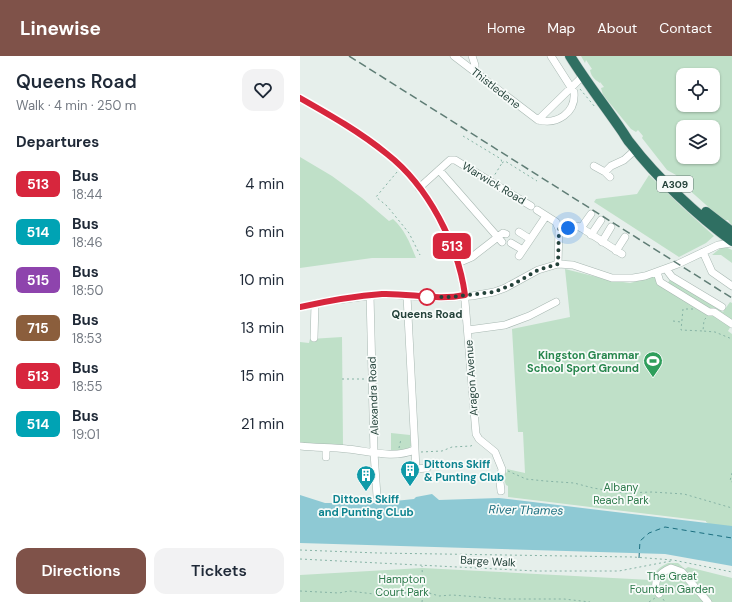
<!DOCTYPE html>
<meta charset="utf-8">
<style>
body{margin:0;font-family:"DM Sans",sans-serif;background:#f2f2f3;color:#1f2937;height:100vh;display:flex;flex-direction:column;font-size:15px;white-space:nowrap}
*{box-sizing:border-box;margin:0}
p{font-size:13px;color:#747a83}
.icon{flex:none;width:22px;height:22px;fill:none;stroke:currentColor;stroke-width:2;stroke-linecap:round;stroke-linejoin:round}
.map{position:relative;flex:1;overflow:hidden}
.panel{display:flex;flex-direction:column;background:#fff;width:300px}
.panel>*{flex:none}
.badge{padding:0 8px;border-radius:6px;font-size:14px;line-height:26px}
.fabs{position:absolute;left:376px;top:12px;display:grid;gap:8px}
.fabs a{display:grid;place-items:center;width:44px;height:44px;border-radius:8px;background:#fff;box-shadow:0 1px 3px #0004;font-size:20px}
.you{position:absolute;width:20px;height:20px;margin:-10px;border:3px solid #fff;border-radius:50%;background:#1a73e8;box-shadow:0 0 0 6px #1a73e833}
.map>.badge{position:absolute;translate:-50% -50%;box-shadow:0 0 0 2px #fff}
h2{padding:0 16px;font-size:15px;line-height:36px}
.round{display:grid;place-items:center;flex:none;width:42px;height:42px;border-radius:12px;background:#f2f2f3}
.summary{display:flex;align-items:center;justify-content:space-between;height:68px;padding:0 16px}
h1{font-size:19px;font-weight:600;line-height:30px}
.primary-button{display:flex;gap:8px;margin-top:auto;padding:8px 16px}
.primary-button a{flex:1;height:46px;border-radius:12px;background:#7f5249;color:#fff;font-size:16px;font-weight:600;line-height:46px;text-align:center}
.primary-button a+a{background:#f2f2f3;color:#1f2937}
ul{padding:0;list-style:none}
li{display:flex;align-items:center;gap:12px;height:48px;padding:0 16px}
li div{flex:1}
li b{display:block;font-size:15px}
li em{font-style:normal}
li .badge{min-width:44px;font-weight:700;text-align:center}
header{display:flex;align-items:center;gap:24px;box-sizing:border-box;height:56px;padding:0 20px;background:#7f5249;color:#fff}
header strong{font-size:19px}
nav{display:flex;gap:22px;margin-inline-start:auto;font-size:14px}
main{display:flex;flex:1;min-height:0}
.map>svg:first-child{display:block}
</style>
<header>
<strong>Linewise</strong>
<nav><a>Home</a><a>Map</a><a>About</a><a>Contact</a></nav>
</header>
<main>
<section class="panel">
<div class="summary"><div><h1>Queens Road</h1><p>Walk · 4 min · 250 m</p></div><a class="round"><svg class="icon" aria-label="heart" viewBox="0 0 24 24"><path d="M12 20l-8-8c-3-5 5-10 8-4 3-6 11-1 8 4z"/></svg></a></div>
<h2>Departures</h2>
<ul>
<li><span class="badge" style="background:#d7263d;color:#fff">513</span><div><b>Bus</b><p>18:44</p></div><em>4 min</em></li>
<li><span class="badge" style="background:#00a3b4;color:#fff">514</span><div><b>Bus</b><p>18:46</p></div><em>6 min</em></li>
<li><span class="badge" style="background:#8e44ad;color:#fff">515</span><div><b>Bus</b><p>18:50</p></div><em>10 min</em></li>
<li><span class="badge" style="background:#8b5e3c;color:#fff">715</span><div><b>Bus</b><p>18:53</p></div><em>13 min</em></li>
<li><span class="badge" style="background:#d7263d;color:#fff">513</span><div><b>Bus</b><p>18:55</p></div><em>15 min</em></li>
<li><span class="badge" style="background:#00a3b4;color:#fff">514</span><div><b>Bus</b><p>19:01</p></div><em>21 min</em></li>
</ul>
<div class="primary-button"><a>Directions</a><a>Tickets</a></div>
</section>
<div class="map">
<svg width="432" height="546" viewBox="0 0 432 546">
<rect width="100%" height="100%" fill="#e6efeb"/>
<path fill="#bfe0c8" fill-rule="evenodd" d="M281,0H432V170L428,164H423L378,124L376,119L367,114L342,82L343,80L338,74L336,76L331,73L303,39L301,32L304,31L300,26V27C294,23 291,20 290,14L292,13L286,4L285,7ZM383,19H413V49H383ZM383,71H413V101H383Z
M0,101L32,120L62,142L89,165L93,163C105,174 110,187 116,202H72L0,212Z
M349,119L382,151L414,180L406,187L379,201L294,146L296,143L337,138Z
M423,190L432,194V207L421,199H412Z
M265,213L309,224L330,227L356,220L366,231L370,223L423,256L430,246L432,247V268L428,275L432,278V476H423L406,466V465L208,441V430L206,429L203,421L206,416L207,417V413L225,417L223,376H218L212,273L270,261Z
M42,281L43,390L0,387V286L9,287L10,283Z
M91,377L110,379L111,390L108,393L98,395L91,394Z
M368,507H378L385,513L388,511L432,522V546H0V519L122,512L351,524C354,515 360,511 368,507Z"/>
<path fill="#8ec9d4" d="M132,438L139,444L199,442L432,470V510L365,498L0,487V439L25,447H76L114,443L116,441Z"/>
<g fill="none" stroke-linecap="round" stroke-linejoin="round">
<path stroke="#1c6f80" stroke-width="1" stroke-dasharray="5 4" stroke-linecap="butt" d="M339,502L340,485L349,477L365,471L432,482"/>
<defs>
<path id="minor" d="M154,0L238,64C257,69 276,57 274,36L251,0
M172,0L175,9V16
M0,42C30,59 60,76 87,98C127,129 156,184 164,233L176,378L179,383L195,396L202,413L200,426L201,435
M238,64L283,20
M294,110L305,116L310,121
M139,114L202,186
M305,116L311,110L324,104L335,94
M119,132L150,104H155L231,150
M237,154L256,166L259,173
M281,172L291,158
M219,176L230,183
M291,179L301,164
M302,186L311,171
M211,187L223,194
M316,195L325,181
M403,196L412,216L432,230
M219,200L246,160
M158,207L172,201L203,177L206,178
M258,208L259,173L276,170L280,171L322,198
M366,213L372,221L422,251
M357,216L360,226L409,256H414L432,268
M70,239L74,397L77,440
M107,240L116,413L127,412
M0,251L23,246L83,238L140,242L172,240L194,236L205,232L238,214L258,208L273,209L312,222H333L345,220L378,208L418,189L432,187
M168,274L205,269L229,260L256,246
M14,282L15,248
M0,390C16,392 31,391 47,393C69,395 93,403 114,394
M26,401V392
M359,538C351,526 359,517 371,512L382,516L408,546"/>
<path id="highway" d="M270,0C286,26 305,50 322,75C325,79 327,84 331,88C356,121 398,160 432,185
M406,156L432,176"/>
</defs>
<use href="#minor" stroke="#a8b8b2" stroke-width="8"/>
<use href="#highway" stroke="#c2cac8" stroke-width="11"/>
<path stroke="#86b3a5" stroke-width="1" stroke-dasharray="2 3" stroke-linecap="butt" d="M280,33L295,51
M163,80L201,103L202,107L194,120
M202,107L205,105L237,125
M97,116L76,141L87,150L109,177L120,199
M393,253H383L381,274L403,275
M406,262L404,264L403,275L415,276L432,283
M373,265L381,266
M42,323H65
M99,392L101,383
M121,396L142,395L152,391L171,390L174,388
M208,415L226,423L245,425L274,427L293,432L324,437L352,436L384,438L432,452
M432,417L430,425L432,426
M0,494L78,497L333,501L373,504L432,516
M0,503L236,515H319L371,505
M0,535L39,537L49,535L74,538L126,536L139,540L152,539L205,543H264L290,546
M363,543L365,546
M122,546L123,537L122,510
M349,546L355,542"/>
<use href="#minor" stroke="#fff" stroke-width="7"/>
<use href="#highway" stroke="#2f6f62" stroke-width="10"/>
<path stroke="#5f7d75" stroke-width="1.5" stroke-dasharray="8 4" stroke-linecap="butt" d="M49,0L432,242"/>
</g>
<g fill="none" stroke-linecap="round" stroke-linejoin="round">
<defs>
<path id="line" d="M0,42C30,59 60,76 87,98C128,130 158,188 165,239C136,245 110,237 82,238C55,240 27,245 0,251"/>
</defs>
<use href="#line" stroke="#fff" stroke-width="9"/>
<use href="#line" stroke="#d7263d" stroke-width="6"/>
<path stroke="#24423a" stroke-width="4" stroke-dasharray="0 7.2" d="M127,241H151L194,236L214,228L238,214L258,208L259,173L268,172"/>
</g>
<defs>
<symbol id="stadium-pin" viewBox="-11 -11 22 30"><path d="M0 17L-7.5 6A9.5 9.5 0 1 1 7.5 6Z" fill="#2e9e5b" stroke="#f7fbf9"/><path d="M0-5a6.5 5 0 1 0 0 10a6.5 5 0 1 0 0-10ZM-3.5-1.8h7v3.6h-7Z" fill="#fff"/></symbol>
<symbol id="building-pin" viewBox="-11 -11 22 30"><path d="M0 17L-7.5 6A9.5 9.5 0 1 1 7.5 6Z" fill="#0f9aa8" stroke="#f7fbf9"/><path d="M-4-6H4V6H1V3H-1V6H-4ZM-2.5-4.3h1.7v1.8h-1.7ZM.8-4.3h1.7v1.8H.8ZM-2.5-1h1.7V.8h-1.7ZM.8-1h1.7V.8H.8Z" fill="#fff"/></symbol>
</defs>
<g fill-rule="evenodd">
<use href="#stadium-pin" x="342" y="294" width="22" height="30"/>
<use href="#building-pin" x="99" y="403" width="22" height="30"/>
<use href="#building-pin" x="55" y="408" width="22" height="30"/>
</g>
<circle fill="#fff" stroke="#d7263d" stroke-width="2" cx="127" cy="241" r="8"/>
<g text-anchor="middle" stroke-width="3.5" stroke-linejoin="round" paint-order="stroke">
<rect fill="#f7fbf9" stroke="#637a73" stroke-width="1" x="357" y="120" width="36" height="16" rx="3"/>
<g font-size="10" font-weight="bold" fill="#24423a">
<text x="375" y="132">A309</text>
</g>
<g font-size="11" fill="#24423a" stroke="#f7fbf9">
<text transform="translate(196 32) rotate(38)" y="4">Thistledene</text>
<text transform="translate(194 127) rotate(31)" y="4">Warwick Road</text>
<text transform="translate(171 322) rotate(-94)" y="4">Aragon Avenue</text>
<text transform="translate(73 340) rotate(-92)" y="4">Alexandra Road</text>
<text transform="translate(188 505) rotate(3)" y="4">Barge Walk</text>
</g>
<g font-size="11" font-weight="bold" fill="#24423a" stroke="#f7fbf9">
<text x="127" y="262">Queens Road</text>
</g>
<g font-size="11" font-weight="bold" fill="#27864d" stroke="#f7fbf9" text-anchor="end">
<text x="339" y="303">Kingston Grammar<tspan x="339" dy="13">School Sport Ground</tspan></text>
</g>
<g font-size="11" font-weight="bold" fill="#0d838f" stroke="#f7fbf9" text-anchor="start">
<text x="124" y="412">Dittons Skiff<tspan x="124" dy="13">&amp; Punting Club</tspan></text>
<text x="66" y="447" text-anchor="middle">Dittons Skiff<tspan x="66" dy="13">and Punting CLub</tspan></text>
</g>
<g font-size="11" fill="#2d7a4b" stroke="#f7fbf9">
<text x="321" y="435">Albany<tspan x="321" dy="13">Reach Park</tspan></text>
<text x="372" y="524">The Great<tspan x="372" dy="13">Fountain Garden</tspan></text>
<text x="102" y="527">Hampton<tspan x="102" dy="13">Court Park</tspan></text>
</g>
<g font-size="12" font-style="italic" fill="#1c6f80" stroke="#f7fbf9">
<text transform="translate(226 454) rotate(1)" y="4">River Thames</text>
</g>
</g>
</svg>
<div class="fabs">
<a><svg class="icon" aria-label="locate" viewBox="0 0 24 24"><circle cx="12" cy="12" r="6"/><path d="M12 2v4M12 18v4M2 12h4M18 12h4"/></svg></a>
<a><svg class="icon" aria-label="layers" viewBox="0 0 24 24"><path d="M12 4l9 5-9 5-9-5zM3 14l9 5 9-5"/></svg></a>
</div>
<div class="you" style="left:268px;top:172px"></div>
<b class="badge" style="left:152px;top:190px;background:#d7263d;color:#fff">513</b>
</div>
</main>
